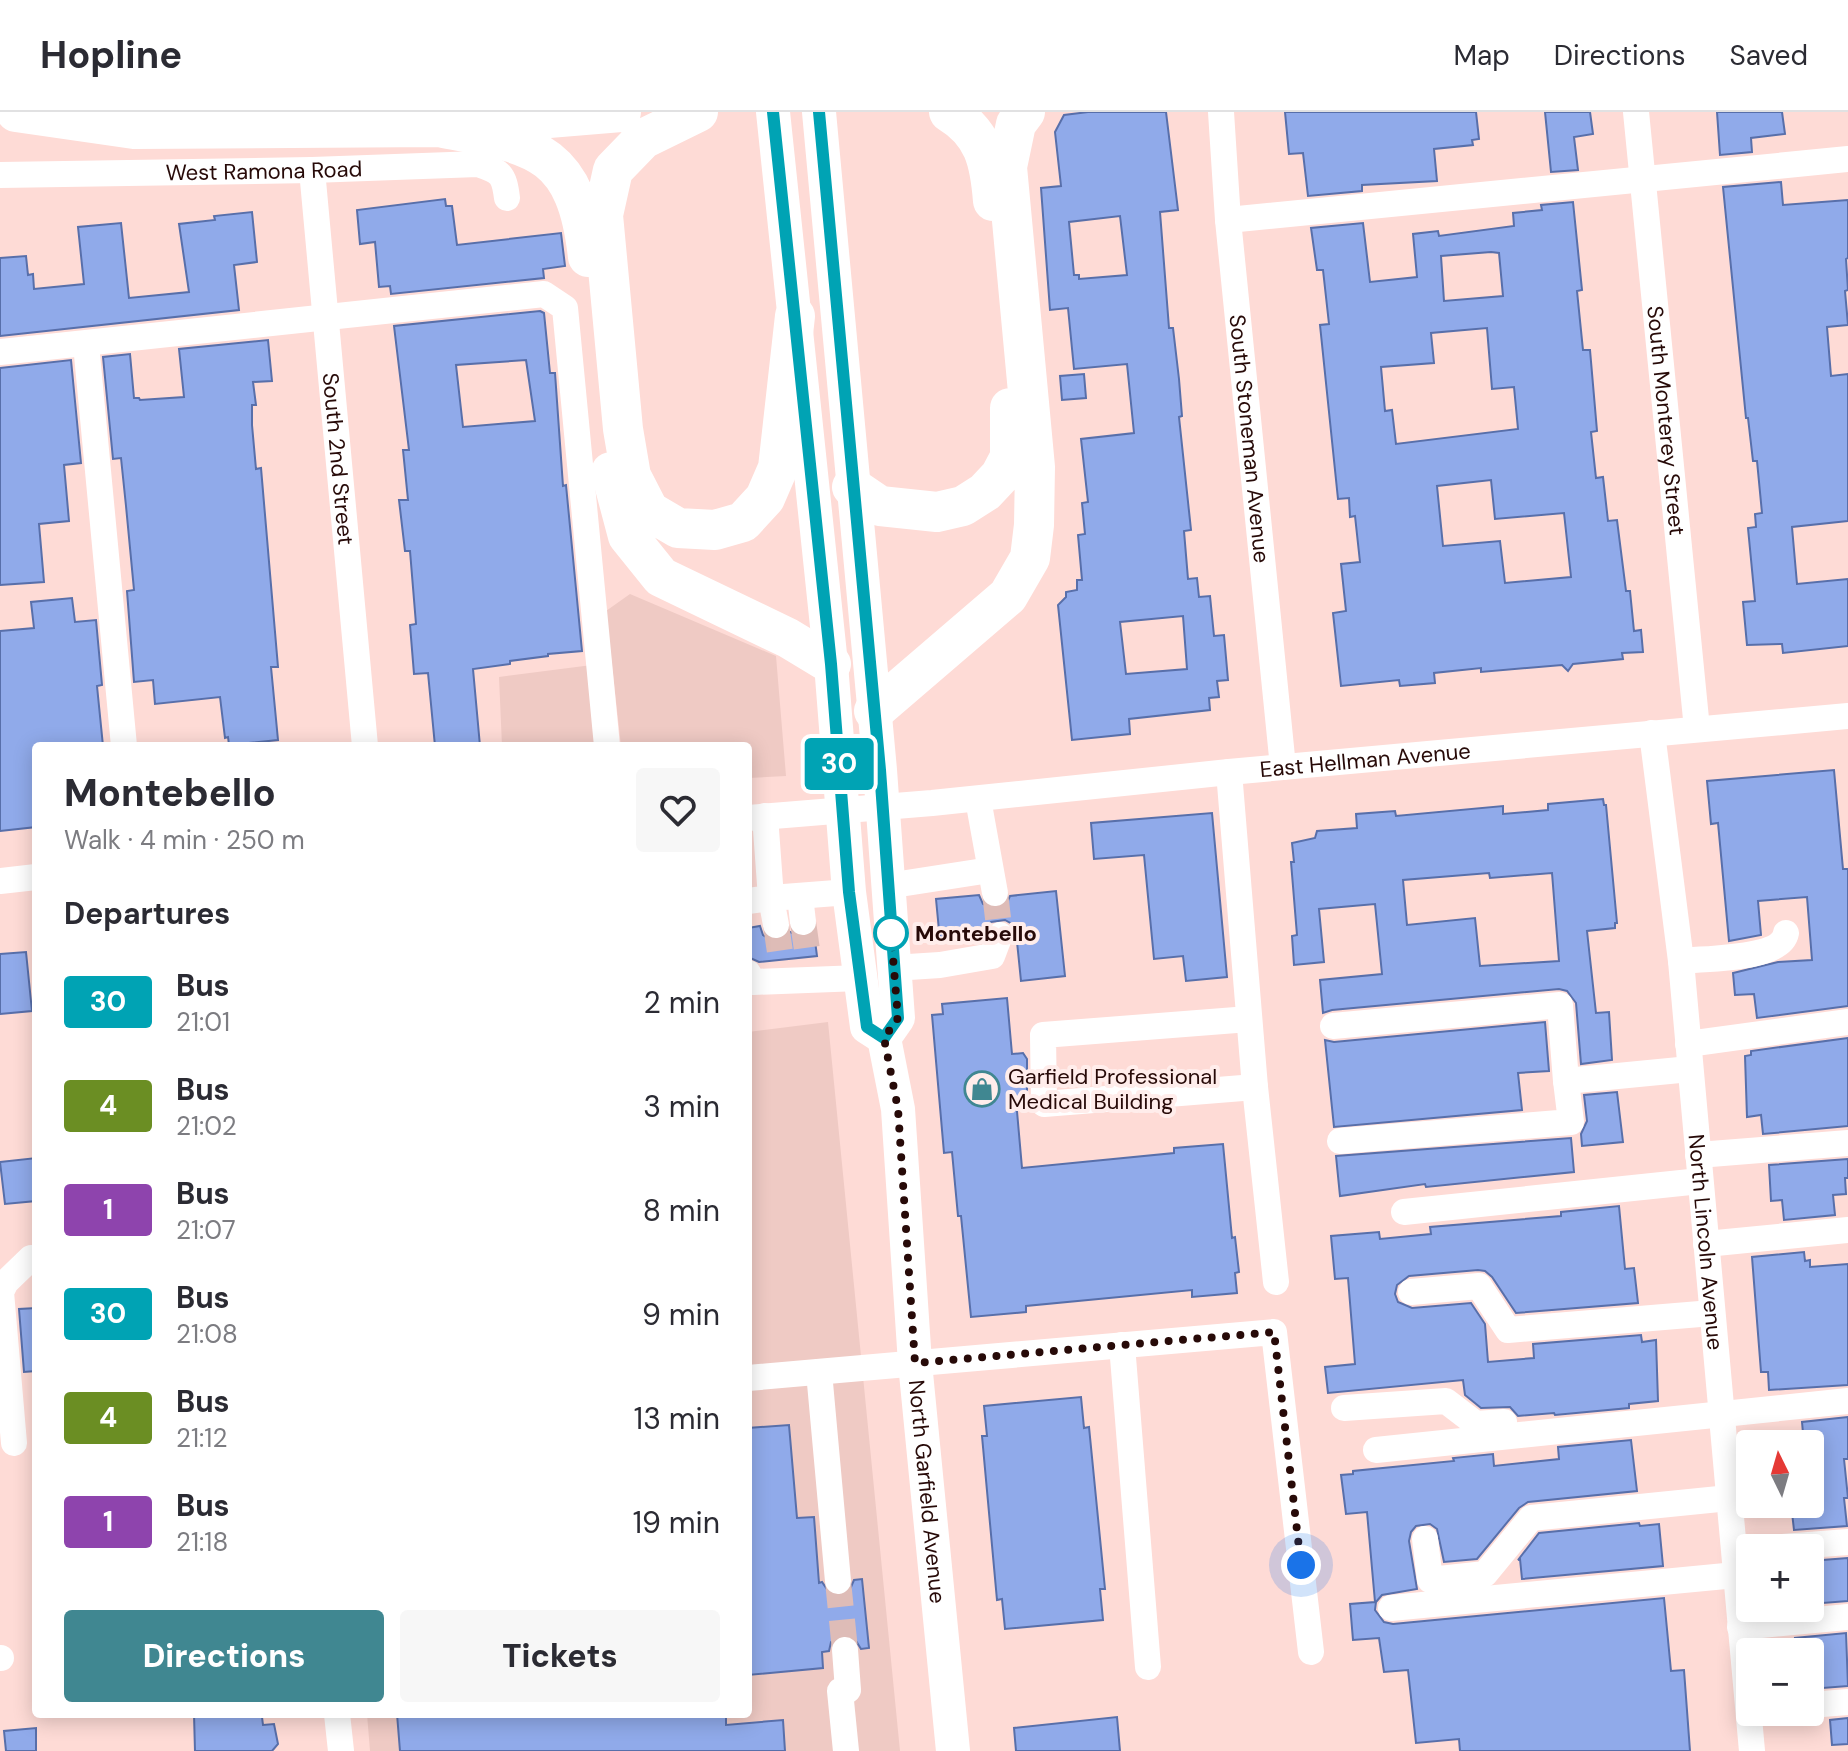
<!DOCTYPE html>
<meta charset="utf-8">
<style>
body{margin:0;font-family:"DM Sans",sans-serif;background:#f7f7f7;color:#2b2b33;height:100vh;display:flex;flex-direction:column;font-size:30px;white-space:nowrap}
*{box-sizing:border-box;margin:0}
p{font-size:26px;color:#7c7c81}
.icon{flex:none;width:44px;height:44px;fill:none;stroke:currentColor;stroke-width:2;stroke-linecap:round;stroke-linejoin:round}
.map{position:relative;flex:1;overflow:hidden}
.drawer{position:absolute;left:32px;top:630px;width:720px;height:976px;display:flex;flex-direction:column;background:#fff;border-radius:8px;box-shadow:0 4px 20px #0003}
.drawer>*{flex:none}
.badge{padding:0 16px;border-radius:6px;font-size:28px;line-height:52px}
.needle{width:52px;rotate:355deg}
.buttons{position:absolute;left:1736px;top:1318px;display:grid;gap:16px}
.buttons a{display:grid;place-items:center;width:88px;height:88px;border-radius:8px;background:#fff;box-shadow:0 4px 20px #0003;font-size:40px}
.you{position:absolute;width:40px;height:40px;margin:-20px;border:6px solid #fff;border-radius:50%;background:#1a73e8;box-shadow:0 0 0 12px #1a73e833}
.map>.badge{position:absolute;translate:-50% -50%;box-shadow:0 0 0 4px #fff}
h2{padding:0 32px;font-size:30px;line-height:72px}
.round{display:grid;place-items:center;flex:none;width:84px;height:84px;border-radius:8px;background:#f7f7f7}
.headline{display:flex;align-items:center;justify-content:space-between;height:136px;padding:0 32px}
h1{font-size:38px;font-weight:800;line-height:60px}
.action{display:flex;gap:16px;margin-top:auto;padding:16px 32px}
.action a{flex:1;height:92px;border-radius:8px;background:#408791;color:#fff;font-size:32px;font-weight:800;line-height:92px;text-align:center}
.action a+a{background:#f7f7f7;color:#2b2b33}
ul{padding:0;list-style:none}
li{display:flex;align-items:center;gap:24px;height:104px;padding:0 32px}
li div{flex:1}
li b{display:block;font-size:30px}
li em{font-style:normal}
li .badge{min-width:88px;font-weight:700;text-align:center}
header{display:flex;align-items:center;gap:48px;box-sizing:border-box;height:112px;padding:0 40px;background:#fff;border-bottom:2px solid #e1e1e2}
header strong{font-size:38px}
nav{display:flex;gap:44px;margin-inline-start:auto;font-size:28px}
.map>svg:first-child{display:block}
</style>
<header>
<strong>Hopline</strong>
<nav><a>Map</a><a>Directions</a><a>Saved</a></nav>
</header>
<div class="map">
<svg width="1848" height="1639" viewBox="0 0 1848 1639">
<rect width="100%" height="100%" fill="#fedbd6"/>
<path fill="#efcac4" d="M630,482L776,544L786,664L748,666V634H621L606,499Z
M592,553L599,634H502L499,565Z
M828,910L900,1639H370L367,1602H748V920Z"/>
<path fill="#90aaea" stroke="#586faa" stroke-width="2" fill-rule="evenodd" d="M1088,0H1166L1178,98L1160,100L1169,216H1173L1179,267L1182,304L1179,305L1191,418L1184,419L1188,467L1197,466L1199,485L1210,484L1214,524L1224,523L1228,568L1217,569L1219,585L1209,586L1210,598L1129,607L1130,622L1072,628L1058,493L1066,485V480L1077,478V468H1082L1078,423L1085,422L1082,391L1088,390L1081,327L1134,321L1127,252L1074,257L1068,196L1050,198L1041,76L1061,74L1055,20L1064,3ZM1120,104L1127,163L1079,167V163H1074L1069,110ZM1183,504L1187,557L1126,562L1120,510Z
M1285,0H1476L1479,27L1472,28L1473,33L1434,37L1437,69L1362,73V79L1308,84L1303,41L1289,42Z
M1545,0H1590L1593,22L1574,25L1578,58L1551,60Z
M1717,0H1782L1785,22L1751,26L1752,40L1720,43Z
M1781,70L1783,93L1848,88V146L1846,147L1848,178L1845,179L1848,213L1827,215L1831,264L1848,262V409L1792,415L1797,472L1848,467V534L1783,541L1782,532L1747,533L1743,490L1755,489L1748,416L1756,415L1755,402L1762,401L1757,349H1753L1748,306H1746L1723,75Z
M445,87L446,94H452L457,133L561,121L565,154L543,157L544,166L391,182L390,174L379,175L375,130L360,132L357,98Z
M1573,90L1582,178L1577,179L1583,238H1590L1597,319L1591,320L1596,366L1603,365L1608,409L1617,408L1626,479H1630L1634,519L1641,518L1643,540L1622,541L1623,547L1573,552L1568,559L1562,553L1481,560V556L1434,561L1435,571L1400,574L1399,568L1341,574L1333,501L1346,499L1341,452L1360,450L1355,404L1350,405L1349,386L1338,387L1320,213L1329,212L1323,158H1317L1311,116L1363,111L1370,170L1417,165L1413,122L1438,119L1439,124L1514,114L1513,101L1542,98L1541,93ZM1491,140L1499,141L1503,184L1444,189L1441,144ZM1487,216L1492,277L1514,275L1518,317L1396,332L1392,298L1385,299L1381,255L1434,251L1431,221ZM1491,368L1495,407L1564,401L1571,465L1505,471L1500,429L1443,434L1437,374Z
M252,100L257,150L234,153L239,198L0,224V146L26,144L28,163L33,162L34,177L84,172L78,115L121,111L129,186L189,180L179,112L215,108L214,104Z
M540,199L544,201L550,261H555L563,374L566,373L582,539L548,542V544L510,549V552L473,557L480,634H435L428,561L414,562L410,513L416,512L410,439H405L399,388H408L403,338H409L394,214ZM526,248L535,309L463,315L456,253Z
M268,228L272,269L253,270L256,293H252V313L256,357L261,356L278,555H271L278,628L229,633L228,625L225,626L220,585L155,592L153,568L134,570L127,479L134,478L126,394L121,346L113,347L103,245L130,242L134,286H139L140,288L184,285L179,237Z
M71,248L81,351L64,353L69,409L39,412L44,470L0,473V256Z
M1084,262L1086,286L1062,288L1060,264Z
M72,486L75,510L96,508L102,573L97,574L103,634H36V715L0,719V519L34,516L31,490Z
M1834,658L1843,757H1848V894L1757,906L1754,882L1735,883L1733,861L1778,850L1812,848L1807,785L1758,789L1761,823L1729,829L1718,711L1711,712L1707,669Z
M1603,687L1604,693H1606L1617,811H1615V816L1587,819L1596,901L1609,900L1612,948L1581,952L1576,891L1567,879L1559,877L1332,898L1323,901L1320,868L1382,862L1375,792L1319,797L1324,850L1294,853L1292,824L1297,823L1291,750H1294L1292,731L1315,726L1317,719L1357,716L1356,702L1395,699L1396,704L1503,694V702L1548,698V692ZM1489,761L1490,766L1552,761L1559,849L1480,854L1475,806L1407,813L1403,768Z
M1212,701L1227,865L1186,869L1183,844L1154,847L1144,743L1094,747L1091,711Z
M1056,779L1065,864L1021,869L1016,820L1012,812L1005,808L991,810L982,825L940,829L936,787L979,783L983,792L997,797L1006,793L1010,784Z
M760,814L763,823L771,828H780L790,820L804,826L814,821L817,844L759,850L748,845V816Z
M26,840L32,899L0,902V842Z
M1007,886L1012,942L1023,941L1027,947V987L1016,988L1022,1056L1174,1041V1036L1223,1032L1232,1126L1235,1125L1239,1160L1235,1161L1237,1181L1192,1185V1178L1026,1194V1200L971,1205L961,1104H958L952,1040L944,1041L932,903L943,902L942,892Z
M1545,910L1549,959L1518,961L1522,998L1334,1015L1325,928L1334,930Z
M1848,926V1014L1763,1022L1761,1003L1747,1005L1745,944L1751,943V939Z
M1617,980L1623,1030L1582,1034L1581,1022L1587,1009L1584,983Z
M1571,1026L1574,1060L1426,1075L1425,1072L1340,1084L1336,1044Z
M36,1046V1089L5,1092L0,1050Z
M1848,1047V1066H1845L1846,1082L1833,1083L1835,1103L1784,1108L1782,1088L1771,1089L1769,1053Z
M1619,1094L1625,1157L1634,1156L1638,1191L1516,1201L1492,1165L1485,1159L1478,1158L1409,1164L1397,1173L1395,1182L1398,1190L1412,1196L1471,1191L1485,1212L1488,1250L1534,1246L1533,1232L1641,1223L1642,1230L1656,1228L1658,1289L1629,1292V1296L1555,1303L1554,1301L1518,1304L1510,1295L1481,1296L1465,1283L1463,1268L1328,1281L1325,1255L1355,1252L1348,1166L1335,1167L1331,1124L1379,1120L1380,1127L1431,1122L1430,1115L1561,1104V1100Z
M1804,1140L1805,1149L1810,1148V1155L1848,1152V1273L1769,1278L1768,1260H1761L1752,1145Z
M36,1196V1259L24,1260L19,1197Z
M1081,1285L1084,1316L1089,1315L1105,1477H1100L1103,1508L1005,1517L1002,1487L997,1488L982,1324H987L984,1294Z
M1848,1305V1347H1844L1848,1386H1844L1847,1414L1794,1418L1791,1392H1810V1332H1804L1802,1310Z
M789,1313L797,1406L814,1405L819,1471L822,1470L831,1483L839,1485L848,1482L854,1468L862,1467L869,1536L861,1537L853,1524L843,1522L831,1530L829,1539L822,1540L823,1556L748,1563V1316Z
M1631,1328L1637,1379L1528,1390L1519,1396L1477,1447L1444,1450L1437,1417L1430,1412L1416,1414L1411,1420L1409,1429L1417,1477L1382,1483L1376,1490L1375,1498L1384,1510L1393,1512L1664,1486L1671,1559L1684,1558L1690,1639H1460L1459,1627L1416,1631L1408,1558L1384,1560L1379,1526L1353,1528L1350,1492L1375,1490L1367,1400L1346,1402L1341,1363L1353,1362V1359L1454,1349L1453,1346L1493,1342L1494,1354L1559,1347L1558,1335Z
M1639,1411L1640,1414L1659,1412L1663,1454L1522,1467L1520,1447L1518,1448L1539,1421Z
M1848,1446V1489L1810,1492V1449Z
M1846,1521L1848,1574L1810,1577V1540H1797L1795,1526Z
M194,1602H255L256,1605H262L263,1613L274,1612L278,1632L272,1639H195Z
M397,1602H726V1613L783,1608L785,1639H400Z
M1117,1605L1120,1639H1016L1014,1616Z
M1848,1606V1632L1832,1633L1830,1608Z
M36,1616V1639H6L4,1619Z"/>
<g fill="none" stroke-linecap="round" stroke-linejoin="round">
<path stroke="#debcb7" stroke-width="26" stroke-dasharray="26 13" stroke-linecap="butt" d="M995,781L1000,823
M803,810L808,845
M776,813L781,847
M838,1469L845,1538"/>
<g stroke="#fff" stroke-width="26">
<path id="s1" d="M1221,0L1228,108L1283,655"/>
<path id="s2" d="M1636,0L1697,617"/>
<path id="s3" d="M312,58L365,634"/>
<path id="s4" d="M0,63L312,58L478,52C501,60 504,62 507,86"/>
<path d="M1228,108L1848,47"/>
<path d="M86,232L124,634"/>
<path d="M0,240L544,182L565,196L607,634"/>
<path id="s5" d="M1652,621L1681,849L1752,1639"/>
<path d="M1229,660L1255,975L1276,1170"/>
<path d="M978,687L995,781"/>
<path id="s6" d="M748,706L932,691L1229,660L1848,604"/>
<path d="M0,769L36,765"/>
<path d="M887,774L990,758"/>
<path d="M800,784L803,810"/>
<path d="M748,789L771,786L765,704"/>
<path d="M776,813L771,786L849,780"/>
<path d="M1681,849C1705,846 1781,848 1786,821"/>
<path d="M893,856L940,853L992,844L1000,823"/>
<path d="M748,861L753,870L860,866"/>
<path d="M1249,907L1043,923L1044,992L1255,975"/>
<path d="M1333,914L1560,893L1566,969L1690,957"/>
<path d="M1688,932L1848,910"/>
<path d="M1340,1029L1571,1010L1566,969"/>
<path d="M1698,1043L1848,1031"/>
<path d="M1404,1100L1700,1069"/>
<path d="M1706,1132L1848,1118"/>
<path d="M1411,1180L1479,1174L1508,1218L1712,1201"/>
<path d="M1122,1233L1148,1555"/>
<path d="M819,1260L838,1469"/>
<path d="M748,1266L1274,1220L1311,1540"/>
<path d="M1344,1296L1446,1289L1476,1312L1504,1310"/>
<path d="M14,1331L1,1180L6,1170L31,1146"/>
<path d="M1376,1338L1848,1289"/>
<path d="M1425,1427L1430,1468L1485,1462L1531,1406L1729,1386"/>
<path d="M1770,1436L1848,1430"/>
<path d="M1391,1496L1736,1463"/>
<path d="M1740,1515L1848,1505"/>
<path d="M845,1538L848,1578"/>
<path d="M0,1546H1"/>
<path d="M840,1579L846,1639"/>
<path d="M1810,1593L1848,1590"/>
<path d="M337,1602L341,1639"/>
</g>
<g stroke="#fff" stroke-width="34">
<path d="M773,0L831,552L849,780L867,915L884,926"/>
<path id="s7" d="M819,0L880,658L898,906L884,926L898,997L915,1251L953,1639"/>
</g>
<path stroke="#fff" stroke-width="40" d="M16,0L134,17L439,15L621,0
M698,0L643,27L613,58L603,103L623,317L631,364L649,399L678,416L715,418L743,410L765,386L778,356L795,204
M949,0C984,21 990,50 993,89
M439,15C533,33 576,35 588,145
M611,360L628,424L661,465L788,526L831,552
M852,375L880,394L937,400L963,394L985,380L1000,364L1010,345V296
M874,599L1008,484L1030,446L1034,413L1035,355L1007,55L1016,12L1025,0"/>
</g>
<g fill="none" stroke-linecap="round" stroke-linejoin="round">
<defs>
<path id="line" d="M773,0L831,552L849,780L867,915L884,926L898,906L880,658L819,0"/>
</defs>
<use href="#line" stroke="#fff" stroke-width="18"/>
<use href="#line" stroke="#00a3b4" stroke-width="12"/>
<path stroke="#270a08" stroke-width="8" stroke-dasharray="0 14.4" d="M891,821L898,906L884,926L898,997L915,1251L1274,1220L1301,1453"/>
</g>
<defs>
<symbol id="shop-ring" viewBox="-11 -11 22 22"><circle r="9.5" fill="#ffedeb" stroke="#408791" stroke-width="1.5"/><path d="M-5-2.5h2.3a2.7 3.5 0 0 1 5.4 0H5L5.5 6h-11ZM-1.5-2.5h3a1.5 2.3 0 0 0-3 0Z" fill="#408791"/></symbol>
</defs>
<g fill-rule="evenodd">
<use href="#shop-ring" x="962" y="957" width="40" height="40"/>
</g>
<circle fill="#fff" stroke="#00a3b4" stroke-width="4" cx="891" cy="821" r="16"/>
<g text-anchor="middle" stroke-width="8" stroke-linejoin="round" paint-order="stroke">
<g font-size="22" fill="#270a08" stroke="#ffedeb">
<text dy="8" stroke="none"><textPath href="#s4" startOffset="264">West Ramona Road</textPath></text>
<text dy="8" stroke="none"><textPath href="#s2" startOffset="310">South Monterey Street</textPath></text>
<text dy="8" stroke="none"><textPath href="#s1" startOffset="328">South Stoneman Avenue</textPath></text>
<text dy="8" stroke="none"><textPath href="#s3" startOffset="290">South 2nd Street</textPath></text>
<text dy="8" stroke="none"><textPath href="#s6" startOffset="620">East Hellman Avenue</textPath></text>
<text dy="8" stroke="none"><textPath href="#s5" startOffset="512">North Lincoln Avenue</textPath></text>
<text dy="8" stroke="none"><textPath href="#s7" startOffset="1390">North Garfield Avenue</textPath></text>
</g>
<g font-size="22" font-weight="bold" fill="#270a08" stroke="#ffedeb" text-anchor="start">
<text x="915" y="829">Montebello</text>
</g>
<g font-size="22" fill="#270a08" stroke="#ffedeb" text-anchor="start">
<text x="1008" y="972">Garfield Professional<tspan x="1008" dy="25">Medical Building</tspan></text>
</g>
</g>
</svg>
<div class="buttons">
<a><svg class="needle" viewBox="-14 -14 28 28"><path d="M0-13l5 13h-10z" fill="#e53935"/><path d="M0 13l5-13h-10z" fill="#7c7c81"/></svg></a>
<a>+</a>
<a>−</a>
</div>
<div class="you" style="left:1301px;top:1453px"></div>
<b class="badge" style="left:839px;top:652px;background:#00a3b4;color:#fff">30</b>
<section class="drawer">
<div class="headline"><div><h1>Montebello</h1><p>Walk · 4 min · 250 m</p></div><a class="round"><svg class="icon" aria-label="heart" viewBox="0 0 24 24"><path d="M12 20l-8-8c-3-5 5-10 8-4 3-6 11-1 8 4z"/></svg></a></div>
<h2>Departures</h2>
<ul>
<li><span class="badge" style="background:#00a3b4;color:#fff">30</span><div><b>Bus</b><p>21:01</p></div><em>2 min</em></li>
<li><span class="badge" style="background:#6b8e23;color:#fff">4</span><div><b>Bus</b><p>21:02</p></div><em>3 min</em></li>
<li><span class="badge" style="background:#8e44ad;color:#fff">1</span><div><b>Bus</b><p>21:07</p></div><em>8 min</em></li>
<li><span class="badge" style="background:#00a3b4;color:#fff">30</span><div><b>Bus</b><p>21:08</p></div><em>9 min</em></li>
<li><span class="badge" style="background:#6b8e23;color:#fff">4</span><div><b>Bus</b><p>21:12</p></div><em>13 min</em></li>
<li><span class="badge" style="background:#8e44ad;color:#fff">1</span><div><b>Bus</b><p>21:18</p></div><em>19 min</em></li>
</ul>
<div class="action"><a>Directions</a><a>Tickets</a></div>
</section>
</div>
